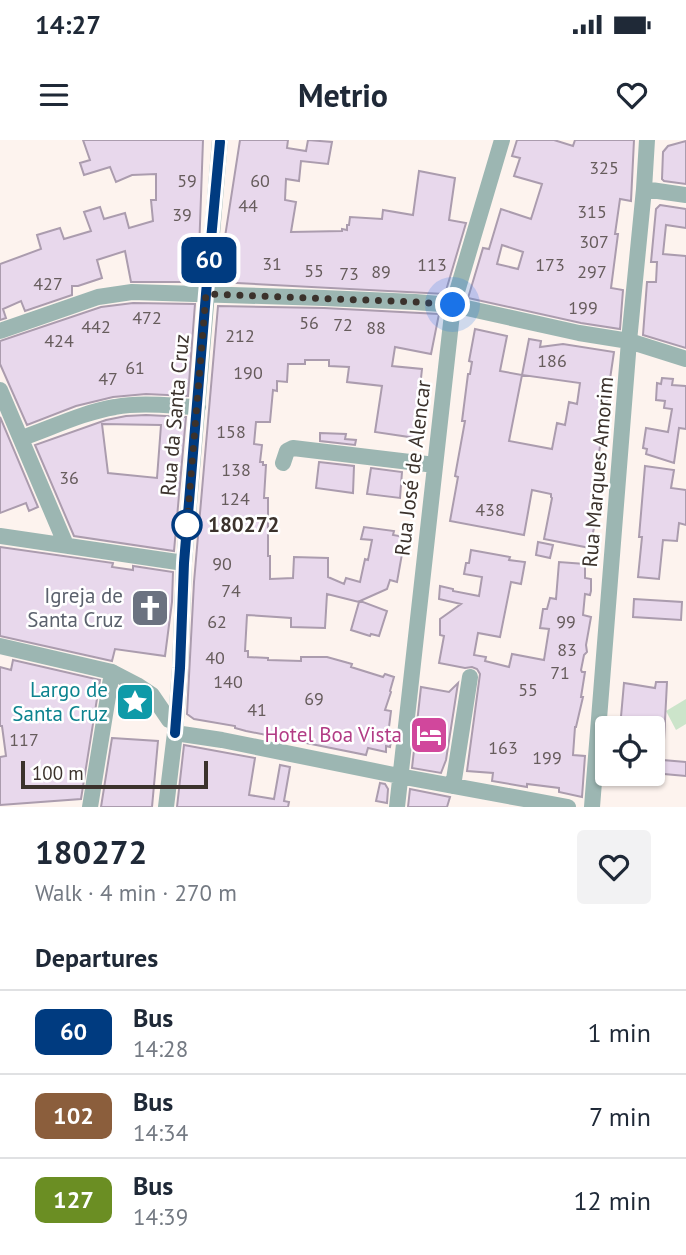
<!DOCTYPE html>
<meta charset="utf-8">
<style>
body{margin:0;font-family:"PT Sans",sans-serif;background:#f2f2f3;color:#1f2937;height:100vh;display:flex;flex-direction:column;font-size:26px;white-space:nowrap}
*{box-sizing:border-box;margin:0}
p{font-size:23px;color:#747a83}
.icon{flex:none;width:38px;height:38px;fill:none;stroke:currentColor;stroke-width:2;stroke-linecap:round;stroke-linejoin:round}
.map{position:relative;height:667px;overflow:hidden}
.sheet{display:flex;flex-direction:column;background:#fff;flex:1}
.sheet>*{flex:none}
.badge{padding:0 14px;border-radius:10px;font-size:24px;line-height:46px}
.controls{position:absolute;left:595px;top:576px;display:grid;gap:14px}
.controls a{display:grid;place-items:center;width:70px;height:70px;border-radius:7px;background:#fff;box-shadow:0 2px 5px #0004;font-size:35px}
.scale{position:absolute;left:21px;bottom:18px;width:187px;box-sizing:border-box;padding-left:7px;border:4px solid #3b322c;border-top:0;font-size:19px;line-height:24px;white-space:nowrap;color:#3b322c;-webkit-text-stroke:5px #fff;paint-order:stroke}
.you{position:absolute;width:35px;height:35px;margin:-18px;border:5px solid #fff;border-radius:50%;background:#1a73e8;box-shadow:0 0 0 10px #1a73e833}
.map>.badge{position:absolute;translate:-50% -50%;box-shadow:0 0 0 4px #fff}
h2{padding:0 35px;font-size:26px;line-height:63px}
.round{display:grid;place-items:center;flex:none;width:74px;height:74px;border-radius:7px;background:#f2f2f3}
.summary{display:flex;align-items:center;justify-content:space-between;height:119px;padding:0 35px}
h1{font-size:33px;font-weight:800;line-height:52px}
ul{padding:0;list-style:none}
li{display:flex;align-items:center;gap:21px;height:84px;padding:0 35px;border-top:2px solid #e0e1e3}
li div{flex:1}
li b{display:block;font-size:26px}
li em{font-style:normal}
li .badge{min-width:77px;font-weight:700;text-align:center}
.status{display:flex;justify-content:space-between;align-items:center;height:49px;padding:0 35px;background:#fff;direction:ltr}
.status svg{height:19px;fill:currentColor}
header{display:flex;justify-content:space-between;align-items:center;height:91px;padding:0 35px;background:#fff;font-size:32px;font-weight:800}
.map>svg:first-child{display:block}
</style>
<div class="status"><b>14:27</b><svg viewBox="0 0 49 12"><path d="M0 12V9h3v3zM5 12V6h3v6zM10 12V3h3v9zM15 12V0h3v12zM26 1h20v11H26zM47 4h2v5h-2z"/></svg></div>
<header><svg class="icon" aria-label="menu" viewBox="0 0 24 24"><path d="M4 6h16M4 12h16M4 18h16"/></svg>Metrio<svg class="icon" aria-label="heart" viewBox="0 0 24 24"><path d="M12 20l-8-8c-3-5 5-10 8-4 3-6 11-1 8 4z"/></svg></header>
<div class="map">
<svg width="686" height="667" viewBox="0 0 686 667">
<rect width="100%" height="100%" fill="#fdf3ee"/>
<path fill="#cce4ca" d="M686,559V584L676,590L666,571Z"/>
<path fill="#e8d8ec" stroke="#ab9cae" stroke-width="2" fill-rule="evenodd" d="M83,0H203L198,140L194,142H131L125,111L97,120L102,138L78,146H72V155L25,171L21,161L3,169L6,178L0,180V124L41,109L37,95L60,88L64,99L91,91L84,72L100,67L104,79L125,73L129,88L153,81L151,60H156V34L132,35L116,42L110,27L84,35L80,23L90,20Z
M240,0H288L287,8L306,11L308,0L332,2L328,24L301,21L299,41L286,39L285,60L296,62L291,92L342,91V89L347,90V85H349L350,77L382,79L383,70L413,75L419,31L455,38L449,80L466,83L445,154L218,142Z
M517,0H554L573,6L575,0H634L631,61L620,59L615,94H618L611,148L623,150L620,189L581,183L468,158L483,108L489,109L501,69L531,79L542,44L514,36L520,18L512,16ZM502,105L523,112L518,129L497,124Z
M686,1V44L664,41L662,39L663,12L668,6Z
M660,65L686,69V88L666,85L663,114L686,116V208L643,195L647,142H656L657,122H651L656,69Z
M133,163L195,164L188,256L146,254L113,257L76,266L27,285L0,224V201L101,167Z
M218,166L324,168L439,174L431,214L395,207L392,226L422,229L418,266L421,267L416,298L375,292L382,246L347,242L349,227L329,226V220H305V224H288L287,242L277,241V251L273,250L270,282H256L254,304L262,305L260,322H263V325H266L264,358H268V416H270V439L293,438L294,417L328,418V437L344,444L346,438L360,442L365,419L368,420L372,400L361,399L364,387L394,391L393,395L405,397L397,442L390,440L387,449L360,461L387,471L379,496L371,494L370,496L351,490L359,462L327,454L325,488L291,487V478L247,475L245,511H248V517L268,518V520L301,521V517H327L352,524L351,527L383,537L385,534L394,537L390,551L391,552L385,570L391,571L388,595L392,596L390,607L386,606V612L368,608L366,615L246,591L235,588V586L194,579L187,574L194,442Z
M475,189L507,196L500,231L522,235L509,301L552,309L557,283L565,285L569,262L577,264L580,243L522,235L529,199L541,201L540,207L563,204L614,212L598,320H601V325L597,352H594L591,371L597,372L590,408L544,399L552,358L551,357V354L532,350L524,395L450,381L458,337L455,336L465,281H462L468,234H470L472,222L469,221Z
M662,238L673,239L672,245L686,246V289L679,288L674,323L646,314L647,309L643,308L646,288L668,292L672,269L664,268L665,261L656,260L657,243L661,244Z
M146,275L186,277L174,411L74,396L35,305L106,280L126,276ZM102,284L161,285L157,338L108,333Z
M0,277L38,367L29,371L26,363L0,373Z
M320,293L346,294L345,299L356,300L355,305L320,301Z
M319,322L354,326L353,353L316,348Z
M645,326L674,330L671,348L686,350V385L679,383L677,401L663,400L659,439L638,437L642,397H639Z
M371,328L402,332L400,358L367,354Z
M538,402L553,405L550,418L536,415Z
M0,407L113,423L112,427L133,430V426L173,432L172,462L165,516L115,509L112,521L0,496Z
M471,410L510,417L509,420L525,422L521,444L511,442L500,497L478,493L474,515L486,517L485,521L509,527L512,514L544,520L549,489L540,488L543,469H547L550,458L556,459L559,422L585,424V438L591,439V451L590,455L585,454L583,475L591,477L586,505L587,512L584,515L581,530L582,532H585L581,557H583L576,587H575L573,615L585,616L582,657L559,652V648L527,644V647L492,641L493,633L467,631L480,534L477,529L472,527L465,528L439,523L444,496L440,495V479L461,464L439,459L440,446L453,449V451L479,456L482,437L464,434L466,423H469Z
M634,459L682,462L681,480L633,477Z
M13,520L100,540L81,659L0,665V617L6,616L2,586H0V527L11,530Z
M656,542H667L663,620L686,622V636L653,633V588H620L624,543L655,548Z
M458,543L446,620L441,633L412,628L421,547L449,552Z
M112,598L158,601L152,667H101Z
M184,605L255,618L249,655L274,659L280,625L290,627L284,661L289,662L288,667H177Z
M380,643L385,644L388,649L387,663L376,661Z
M410,649L450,657L447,667H408Z"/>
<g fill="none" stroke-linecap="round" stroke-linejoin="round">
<path stroke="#9cb6b2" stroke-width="16" d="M644,49L686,55
M0,191L98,157L132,152L324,158L415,162L453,165L579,193L629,201L686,219
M0,250L66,405
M22,298C51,288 84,272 115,267C142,262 171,266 198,267
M283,323L287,311L293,308L435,325
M0,396L184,423
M0,506L112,532L137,545L152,555L169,580L175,582
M175,593L222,600L399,636L568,667
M453,646L470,537
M90,667L112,532
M166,667L175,593L180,528L184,423L220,0
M397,667L453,165L502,0
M592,667L629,201L644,49L647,0"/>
</g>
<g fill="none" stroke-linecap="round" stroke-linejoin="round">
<defs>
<path id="line" d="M175,593L180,528L184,423L206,154L220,2"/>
</defs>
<use href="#line" stroke="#fff" stroke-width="16"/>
<use href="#line" stroke="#003b80" stroke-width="10"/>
<path stroke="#3b322c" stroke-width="7" stroke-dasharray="0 12.6" d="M187,385L186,397L206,154L415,162L453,165"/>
</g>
<defs>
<symbol id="church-square" viewBox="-11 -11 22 22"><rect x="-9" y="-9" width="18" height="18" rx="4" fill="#6b7280" stroke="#fff"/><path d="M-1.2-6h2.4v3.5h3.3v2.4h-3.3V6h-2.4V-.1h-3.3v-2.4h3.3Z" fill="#fff"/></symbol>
<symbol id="sight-square" viewBox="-11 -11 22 22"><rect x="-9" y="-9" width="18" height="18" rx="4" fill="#0f9aa8" stroke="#fff"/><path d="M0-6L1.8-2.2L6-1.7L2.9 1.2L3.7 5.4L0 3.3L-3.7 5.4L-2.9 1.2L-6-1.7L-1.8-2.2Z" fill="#fff"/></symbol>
<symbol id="hotel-square" viewBox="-11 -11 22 22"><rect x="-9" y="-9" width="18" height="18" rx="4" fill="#d1479c" stroke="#fff"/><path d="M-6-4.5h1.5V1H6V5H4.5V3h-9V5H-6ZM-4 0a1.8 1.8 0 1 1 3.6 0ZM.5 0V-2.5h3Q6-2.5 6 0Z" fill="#fff"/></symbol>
</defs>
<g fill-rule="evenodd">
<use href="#church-square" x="128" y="446" width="44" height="44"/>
<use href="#sight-square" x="113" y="540" width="44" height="44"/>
<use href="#hotel-square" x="407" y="573" width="44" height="44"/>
</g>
<circle fill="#fff" stroke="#003b80" stroke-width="3.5" cx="187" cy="385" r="14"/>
<g text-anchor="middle" stroke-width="5" stroke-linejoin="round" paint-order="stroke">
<g font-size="18" fill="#665c5c">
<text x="604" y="34">325</text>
<text x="187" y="47">59</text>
<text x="260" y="47">60</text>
<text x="248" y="72">44</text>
<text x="592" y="78">315</text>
<text x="182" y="81">39</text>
<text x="594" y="108">307</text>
<text x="272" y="130">31</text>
<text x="432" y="131">113</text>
<text x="550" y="131">173</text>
<text x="314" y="137">55</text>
<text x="381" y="138">89</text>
<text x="592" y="138">297</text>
<text x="349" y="140">73</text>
<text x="48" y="150">427</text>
<text x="583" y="174">199</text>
<text x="147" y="184">472</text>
<text x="309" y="189">56</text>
<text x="343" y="191">72</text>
<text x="96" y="193">442</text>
<text x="376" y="194">88</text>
<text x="240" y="202">212</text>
<text x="59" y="207">424</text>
<text x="552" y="227">186</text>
<text x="135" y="234">61</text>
<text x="248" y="239">190</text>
<text x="108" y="245">47</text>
<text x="231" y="298">158</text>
<text x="236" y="336">138</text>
<text x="69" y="344">36</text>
<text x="235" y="365">124</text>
<text x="490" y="376">438</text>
<text x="222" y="430">90</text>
<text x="231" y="457">74</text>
<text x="217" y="488">62</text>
<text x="566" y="488">99</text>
<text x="567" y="516">83</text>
<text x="215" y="524">40</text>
<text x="560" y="539">71</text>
<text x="228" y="548">140</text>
<text x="528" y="556">55</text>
<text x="314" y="565">69</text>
<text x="257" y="576">41</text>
<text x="24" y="606">117</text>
<text x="503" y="614">163</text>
<text x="547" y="624">199</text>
</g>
<g font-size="21" fill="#3b322c" stroke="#fff">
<text transform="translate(175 275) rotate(-85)" y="7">Rua da Santa Cruz</text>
<text transform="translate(413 328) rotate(-83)" y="7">Rua José de Alencar</text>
<text transform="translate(598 332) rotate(-85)" y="7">Rua Marques Amorim</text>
</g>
<g font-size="21" font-weight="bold" fill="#3b322c" stroke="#fff" text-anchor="start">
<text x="208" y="392">180272</text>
</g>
<g font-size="21" fill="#5b616d" stroke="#fff" text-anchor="end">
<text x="123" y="463">Igreja de<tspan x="123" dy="24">Santa Cruz</tspan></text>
</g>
<g font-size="21" fill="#0d838f" stroke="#fff" text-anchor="end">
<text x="108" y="557">Largo de<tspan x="108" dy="24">Santa Cruz</tspan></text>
</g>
<g font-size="21" fill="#b23c85" stroke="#fff" text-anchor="end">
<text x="402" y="602">Hotel Boa Vista</text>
</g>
</g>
</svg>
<div class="controls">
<a><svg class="icon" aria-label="locate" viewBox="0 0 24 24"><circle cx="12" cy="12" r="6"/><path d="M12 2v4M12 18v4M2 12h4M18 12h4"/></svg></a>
</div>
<div class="scale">100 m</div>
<div class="you" style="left:453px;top:165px"></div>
<b class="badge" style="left:209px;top:120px;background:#003b80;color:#fff">60</b>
</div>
<section class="sheet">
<div class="summary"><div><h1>180272</h1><p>Walk · 4 min · 270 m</p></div><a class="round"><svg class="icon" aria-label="heart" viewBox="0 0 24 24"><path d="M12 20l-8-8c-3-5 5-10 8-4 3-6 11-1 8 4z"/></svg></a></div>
<h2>Departures</h2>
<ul>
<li><span class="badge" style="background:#003b80;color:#fff">60</span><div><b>Bus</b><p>14:28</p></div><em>1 min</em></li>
<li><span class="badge" style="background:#8b5e3c;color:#fff">102</span><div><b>Bus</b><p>14:34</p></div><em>7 min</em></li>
<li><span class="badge" style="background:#6b8e23;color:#fff">127</span><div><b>Bus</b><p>14:39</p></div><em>12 min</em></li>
</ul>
</section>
